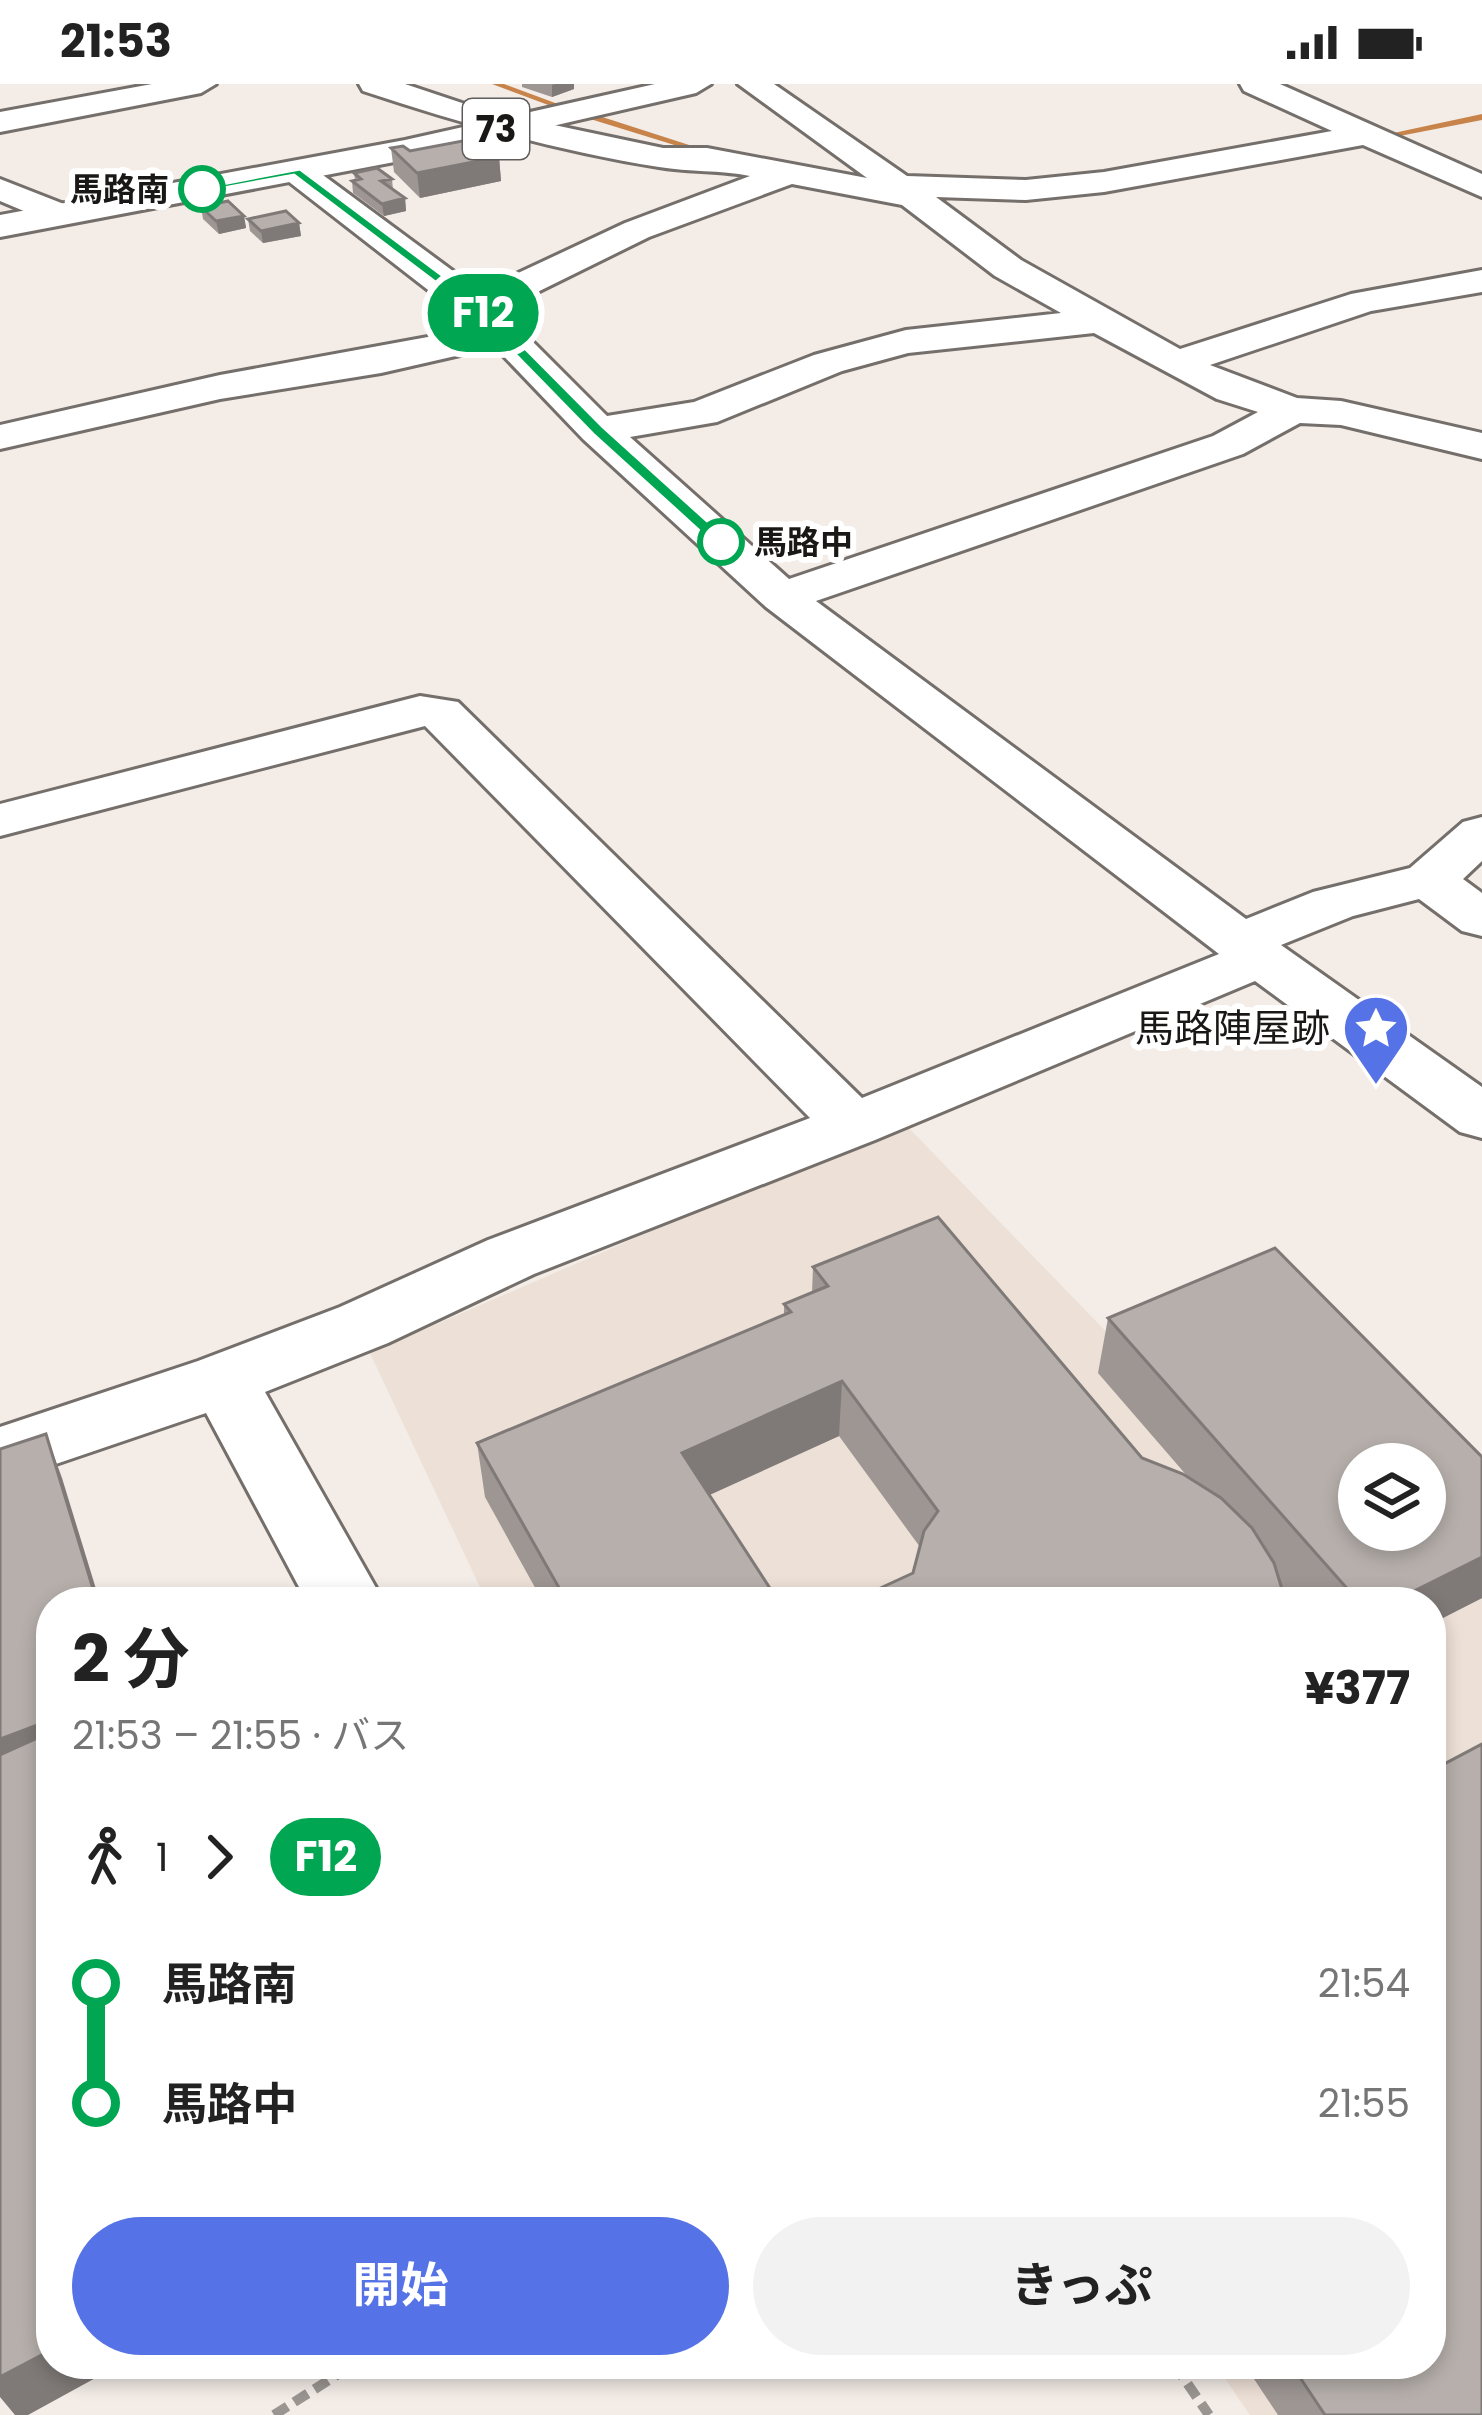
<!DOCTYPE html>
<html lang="ja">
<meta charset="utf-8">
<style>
body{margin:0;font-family:Poppins,"Noto Sans JP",sans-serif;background:#f2f2f2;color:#222;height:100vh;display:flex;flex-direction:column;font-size:45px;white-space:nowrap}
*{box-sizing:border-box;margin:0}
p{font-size:39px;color:#767676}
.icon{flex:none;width:66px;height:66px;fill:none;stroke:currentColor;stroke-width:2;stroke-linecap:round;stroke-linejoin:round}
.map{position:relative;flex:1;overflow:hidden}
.drawer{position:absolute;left:36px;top:1503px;width:1410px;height:792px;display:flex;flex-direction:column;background:#fff;border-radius:48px;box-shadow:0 6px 18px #0003}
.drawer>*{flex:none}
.badge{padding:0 24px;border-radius:39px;font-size:42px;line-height:78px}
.tools{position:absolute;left:1338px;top:1359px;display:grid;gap:24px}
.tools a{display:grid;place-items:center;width:108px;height:108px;border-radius:50%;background:#fff;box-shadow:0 6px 18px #0003;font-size:60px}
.map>.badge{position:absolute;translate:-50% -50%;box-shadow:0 0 0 6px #fff}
.legs{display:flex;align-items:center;gap:18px;height:132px;padding:0 36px;font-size:39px}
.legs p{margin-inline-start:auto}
.headline{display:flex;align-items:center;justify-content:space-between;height:204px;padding:0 36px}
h1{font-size:66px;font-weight:700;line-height:90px}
.action{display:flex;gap:24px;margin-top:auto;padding:24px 36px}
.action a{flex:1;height:138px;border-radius:72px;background:#5672e7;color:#fff;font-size:48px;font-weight:700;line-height:138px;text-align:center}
.action a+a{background:#f2f2f2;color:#222}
ul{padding:0 36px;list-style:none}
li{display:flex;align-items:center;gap:42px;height:120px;font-size:45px}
li i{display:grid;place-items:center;width:18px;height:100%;margin:0 15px;background:currentColor}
li i::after{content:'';width:30px;height:30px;margin:-15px;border:9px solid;border-radius:50%;background:#fff}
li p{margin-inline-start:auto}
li:first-child i{background:linear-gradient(#0000 50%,currentColor 0)}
li:last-child i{background:linear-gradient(currentColor 50%,#0000 0)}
.status{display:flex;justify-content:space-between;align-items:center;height:84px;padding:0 60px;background:#fff;direction:ltr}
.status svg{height:33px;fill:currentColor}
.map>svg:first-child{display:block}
</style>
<div class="status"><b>21:53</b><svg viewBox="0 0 49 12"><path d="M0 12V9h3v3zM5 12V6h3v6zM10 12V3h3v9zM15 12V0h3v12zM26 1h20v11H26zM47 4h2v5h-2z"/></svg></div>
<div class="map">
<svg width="1482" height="2331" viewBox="0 0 1482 2331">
<rect width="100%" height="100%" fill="#f3ece7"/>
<path fill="#ede0d6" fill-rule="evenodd" d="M903,1038L1121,1263L1482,1384V2331H1250L1215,2280H1431V1518H487L370,1269ZM1359,1380H1425V1446H1359Z"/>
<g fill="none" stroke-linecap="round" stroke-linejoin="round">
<path fill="#c78349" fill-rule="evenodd" d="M492,0H504L566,23L559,25Z
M587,30H593L717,70L710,72L587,34Z
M1482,30V36L1379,56L1375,53Z"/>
<defs>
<path id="minor" d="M152,0H216L201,9L0,48V28Z
M359,0H405L483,26L663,64H707L867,94L738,0H774L907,92L1026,96L1104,88L1332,47L1244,7L1240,0H1280L1482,90V113L1363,61L1104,108L1026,116L936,113L1021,176L1180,265L1351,210L1482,186V208L1371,227L1210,281L1297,314L1341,317L1482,349V375L1341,341L1300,339L1243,370L816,517L1246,835L1313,808L1410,784L1463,738L1482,733V777L1463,795L1482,809V852L1462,847L1419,815L1353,832L1281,861L1482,1003V1054L1460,1048L1255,897L875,1056L534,1190L388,1259L265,1308L384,1518H307L206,1329L0,1399V1343L198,1277L340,1223L488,1156L810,1034L425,642L0,752V720L420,612L458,618L862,1014L1219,870L766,523L583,355L495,263L381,289L220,315L0,365V341L220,291L477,244L284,94L279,87L284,80H308L480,207L625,139L750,92C720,86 689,88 659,83C558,67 459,39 363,7ZM792,100L902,121L995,192L1061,229L906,246L814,271L694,318L607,332L501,226L649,153ZM1094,249L1217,315L1258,328L1213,352L789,495L630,353L717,338L842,287L908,269Z
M0,95L74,124L79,131L74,138H50L0,117Z"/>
<path id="primary" d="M655,0H711L696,9L405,76L0,153V131L405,56Z"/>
</defs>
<use href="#minor" stroke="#756f6b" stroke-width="6"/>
<use href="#primary" stroke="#756f6b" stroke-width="6"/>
<path stroke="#9a9591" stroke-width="10" stroke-dasharray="16 8" stroke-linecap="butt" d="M1174,2280L1209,2331
M274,2331L354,2280"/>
<use href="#minor" fill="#fff" fill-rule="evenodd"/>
<use href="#primary" fill="#fff" fill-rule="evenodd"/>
</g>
<path fill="#9d9693" d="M522,0H574V5L552,13L522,3Z
M391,64L499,73L501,97L420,114L394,88Z
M354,89L392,95L393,106L405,114L406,127L384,132L353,109L352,97L355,96Z
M201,123L244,132L246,144L219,150L203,135Z
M248,135L299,139L301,152L263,159L250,147Z
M813,1183L1142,1374L1188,1393L1098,1289L1108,1234L1482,1373V1514L1431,1540V1518H1295L1281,1502L913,1489L920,1463L839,1352L709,1411L779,1518H543L485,1413L477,1359L784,1231V1220L812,1209Z
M1244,2280H1431L1482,2331H1278Z"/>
<path fill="#7f7a78" d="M555,0H574V5L552,13V1Z
M499,73L501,97L420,114L417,89Z
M405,114L406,127L384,132L382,120Z
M244,132L246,144L219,150L216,137Z
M299,139L301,152L263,159L261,147Z
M842,1297L839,1352L683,1423L682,1369Z
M46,1350L62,1394L100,1518H97Z
M1482,1473V1514L1431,1540V1518H1392Z
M51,1636V1684L0,1703V1655Z
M51,2266V2280H121L28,2331H15L0,2313V2293Z"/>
<path fill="#b6afab" stroke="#7f7a78" stroke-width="3" fill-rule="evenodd" d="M473,55L499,73L417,89L391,64L403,62L410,67Z
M377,84L392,95L381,97L405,114L382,120L352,97L361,95L354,89Z
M228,117L244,132L216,137L201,123Z
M286,127L299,139L261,147L248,135Z
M938,1133L1142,1374L1183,1390L1221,1414L1252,1444L1274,1479L1286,1518H850L913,1489L924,1447L938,1427L842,1297L682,1369L779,1518H567L477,1359L791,1228L784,1220L828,1202L813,1183Z
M1275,1164L1482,1373V1473L1392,1518H1359L1108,1234ZM1359,1380H1425V1446H1359Z
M46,1350L97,1518H51V1636L0,1655V1365Z
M51,1648V2266L0,2293V1671Z
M1482,1660V2331H1325L1291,2280H1431V1687Z"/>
<path fill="#00a651" stroke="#fff" stroke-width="3" d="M300,85L482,221L603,343L726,454V461H715L593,350L472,226L294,91L202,108L196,105Z"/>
<defs>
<symbol id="sight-pin" viewBox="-11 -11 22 30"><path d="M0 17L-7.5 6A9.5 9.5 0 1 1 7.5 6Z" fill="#5672e7" stroke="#fff"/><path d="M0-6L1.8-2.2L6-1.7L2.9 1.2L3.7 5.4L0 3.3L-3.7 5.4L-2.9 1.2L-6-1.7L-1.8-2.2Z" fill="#fff"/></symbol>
</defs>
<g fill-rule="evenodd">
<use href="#sight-pin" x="1338" y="906" width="76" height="104"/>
</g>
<g fill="#fff" stroke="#00a651" stroke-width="6">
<circle cx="202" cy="105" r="21"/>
<circle cx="721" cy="458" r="21"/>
</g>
<g text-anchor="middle" stroke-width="12" stroke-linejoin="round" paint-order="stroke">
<g font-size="33" font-weight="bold" fill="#1a1816" stroke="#fff" text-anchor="end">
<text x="169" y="117">馬路南</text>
<text x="754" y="470" text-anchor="start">馬路中</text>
</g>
<rect fill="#fff" stroke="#5f5d5c" stroke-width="3" x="463" y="15" width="66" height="60" rx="9"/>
<g font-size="36" font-weight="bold" fill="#1a1816">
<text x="496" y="58">73</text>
</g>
<g font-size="39" fill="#1a1816" stroke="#fff" text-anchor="end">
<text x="1330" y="958">馬路陣屋跡</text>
</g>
</g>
</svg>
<div class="tools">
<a><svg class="icon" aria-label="layers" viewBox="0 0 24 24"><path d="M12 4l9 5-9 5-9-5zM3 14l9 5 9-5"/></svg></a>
</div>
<b class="badge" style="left:483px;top:229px;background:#00a651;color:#fff">F12</b>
<section class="drawer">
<div class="headline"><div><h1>2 分</h1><p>21:53 – 21:55 · バス</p></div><b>¥377</b></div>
<div class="legs"><svg class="icon" aria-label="walk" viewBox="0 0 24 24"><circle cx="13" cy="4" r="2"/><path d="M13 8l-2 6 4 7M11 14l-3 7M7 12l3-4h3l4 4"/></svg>1<svg class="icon" aria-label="forward" viewBox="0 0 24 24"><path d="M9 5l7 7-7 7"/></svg><b class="badge" style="background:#00a651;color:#fff">F12</b></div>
<ul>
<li><i style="color:#00a651"></i><b>馬路南</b><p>21:54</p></li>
<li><i style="color:#00a651"></i><b>馬路中</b><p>21:55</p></li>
</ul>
<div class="action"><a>開始</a><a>きっぷ</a></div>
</section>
</div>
